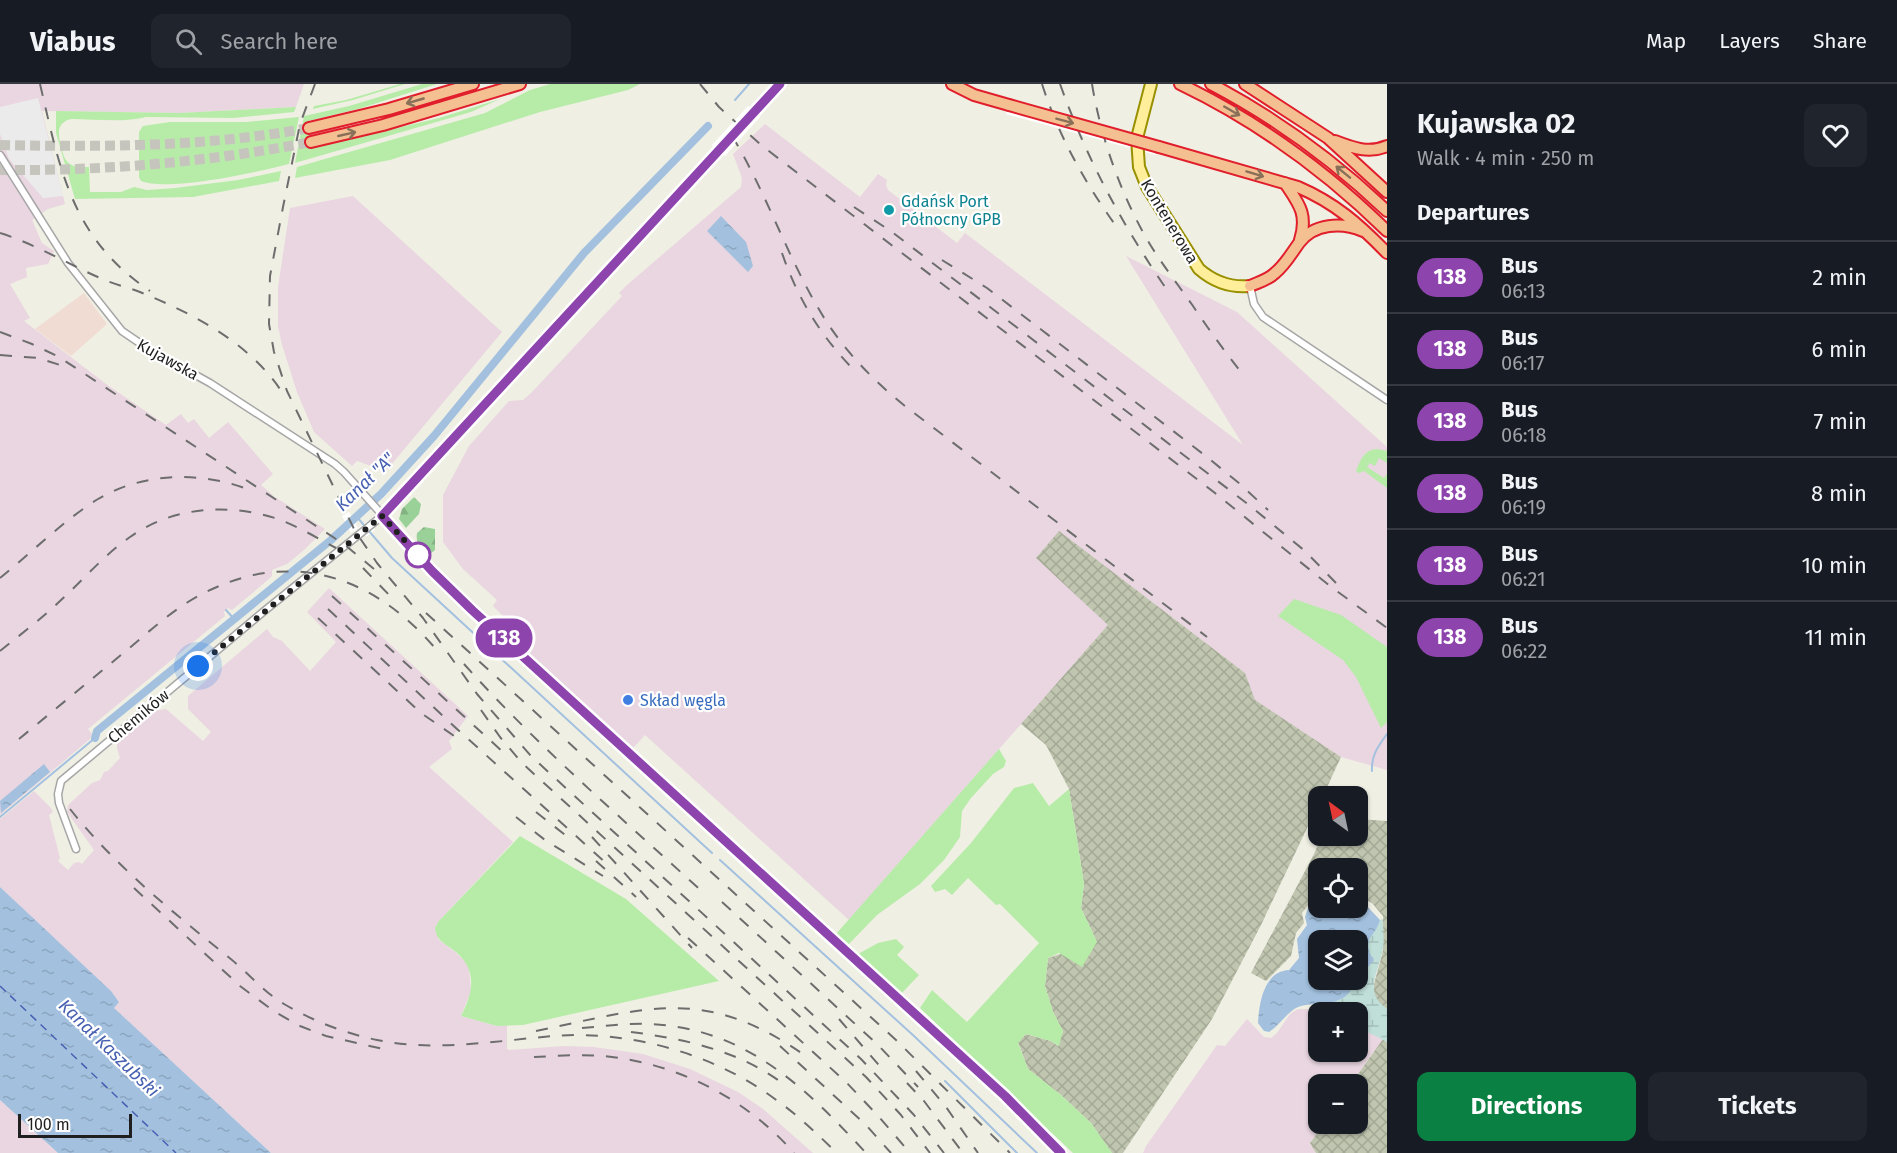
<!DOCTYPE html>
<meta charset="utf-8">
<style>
body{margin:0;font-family:"Fira Sans",sans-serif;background:#20242c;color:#f1f3f6;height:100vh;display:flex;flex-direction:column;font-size:22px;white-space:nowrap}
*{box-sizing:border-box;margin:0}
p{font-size:20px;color:#9ea1a6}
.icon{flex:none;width:33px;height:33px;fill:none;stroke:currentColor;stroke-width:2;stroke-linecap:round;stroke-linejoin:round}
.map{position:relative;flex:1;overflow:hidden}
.panel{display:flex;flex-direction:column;background:#171b24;width:510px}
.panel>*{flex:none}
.badge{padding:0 12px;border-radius:20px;font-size:21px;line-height:39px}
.needle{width:39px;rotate:327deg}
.tools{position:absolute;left:1308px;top:702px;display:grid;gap:12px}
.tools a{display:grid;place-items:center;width:60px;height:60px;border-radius:12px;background:#171b24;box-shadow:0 2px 4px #0004;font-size:30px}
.scale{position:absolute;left:18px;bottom:15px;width:114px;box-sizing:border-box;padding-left:6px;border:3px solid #1f1f1f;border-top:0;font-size:16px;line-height:21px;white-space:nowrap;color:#1f1f1f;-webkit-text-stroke:4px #fff;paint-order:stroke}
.you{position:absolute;width:30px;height:30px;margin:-15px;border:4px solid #fff;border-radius:50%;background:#1a73e8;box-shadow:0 0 0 9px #1a73e833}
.map>.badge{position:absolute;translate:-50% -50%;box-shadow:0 0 0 3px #fff}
h2{padding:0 30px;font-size:22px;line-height:54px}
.round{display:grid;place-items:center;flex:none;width:63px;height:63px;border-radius:12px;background:#20242c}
.headline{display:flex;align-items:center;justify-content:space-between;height:102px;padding:0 30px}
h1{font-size:28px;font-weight:700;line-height:45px}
.action{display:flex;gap:12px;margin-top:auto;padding:12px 30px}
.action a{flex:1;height:69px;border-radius:12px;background:#0b8043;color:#fff;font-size:24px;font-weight:700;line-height:69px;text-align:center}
.action a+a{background:#20242c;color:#f1f3f6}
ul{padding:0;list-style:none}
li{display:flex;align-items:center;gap:18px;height:72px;padding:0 30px;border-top:2px solid #363941}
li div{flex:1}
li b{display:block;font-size:22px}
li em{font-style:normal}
li .badge{min-width:66px;font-weight:700;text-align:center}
header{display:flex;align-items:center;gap:36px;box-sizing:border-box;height:84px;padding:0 30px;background:#171b24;border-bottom:2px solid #363941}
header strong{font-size:28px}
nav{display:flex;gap:33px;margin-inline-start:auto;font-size:21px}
.search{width:420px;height:54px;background:#20242c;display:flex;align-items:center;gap:15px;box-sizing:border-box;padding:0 21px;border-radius:12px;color:#9ea1a6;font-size:22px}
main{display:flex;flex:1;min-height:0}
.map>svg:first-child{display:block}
</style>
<header>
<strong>Viabus</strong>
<div class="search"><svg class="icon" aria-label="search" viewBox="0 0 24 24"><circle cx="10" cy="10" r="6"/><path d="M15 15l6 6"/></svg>Search here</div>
<nav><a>Map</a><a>Layers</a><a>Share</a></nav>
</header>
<main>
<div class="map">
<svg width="1387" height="1069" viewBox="0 0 1387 1069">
<defs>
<pattern id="construction-cross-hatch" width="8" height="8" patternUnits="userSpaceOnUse" patternTransform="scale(1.5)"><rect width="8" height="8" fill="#bfc5af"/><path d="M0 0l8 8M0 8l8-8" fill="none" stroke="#a4a996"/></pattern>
<pattern id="forest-firs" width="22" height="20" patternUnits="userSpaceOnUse" patternTransform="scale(1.5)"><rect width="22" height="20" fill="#99d198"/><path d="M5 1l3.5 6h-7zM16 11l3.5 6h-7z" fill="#83b383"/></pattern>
<pattern id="wetland-marsh" width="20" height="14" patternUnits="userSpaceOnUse" patternTransform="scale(1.5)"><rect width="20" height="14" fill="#c1dfd9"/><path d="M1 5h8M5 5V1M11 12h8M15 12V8" fill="none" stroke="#a5bfba"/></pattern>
<pattern id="water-ripples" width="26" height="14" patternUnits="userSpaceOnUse" patternTransform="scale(1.5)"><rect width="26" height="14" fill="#a3c1df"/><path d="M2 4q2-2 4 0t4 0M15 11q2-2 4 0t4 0" fill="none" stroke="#8ca5bf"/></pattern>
</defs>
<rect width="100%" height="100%" fill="#f0efe4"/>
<path fill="#f1dcd3" d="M84,209L107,240L71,272L35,245Z"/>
<path fill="#e9d6e0" d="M0,0H304L296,23L179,29L42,27L65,120L48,125L32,136L42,159L54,167L48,180L26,184L27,193L10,200L30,234L24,237L106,300L166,341L181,330L188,339L194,335L209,354L228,338L273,390L261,401L275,413L325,445L304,466L287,480L272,486V492L269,495L232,526L228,524L224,528L225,532L88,645L92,650L90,655L0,731Z
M765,40L860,113L878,90L887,96L886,101L888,106L957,159L965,149L1243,361L1126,172L1237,228L1387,363V686L1341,673L1254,616L1245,589L1140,509L1037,474L1109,540L849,836L645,651L633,664L499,542L504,533L493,522L497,516L463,485L443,458V411L469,362L509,317L523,316L532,308L622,212L619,209L627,201L741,103L742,94L733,70Z
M353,112L502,248L386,387L357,377L352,382L314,348L297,308L282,261L278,242V203L290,124Z
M329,504L468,632L449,657L452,665L429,683L513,758L438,838L435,844L439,856L454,867L466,878L469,885L471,907L461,932L497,942L507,941V965L509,966L564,962L594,963L643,970L690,985L738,1008L763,1025L813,1069H271L113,924L119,917L0,803V735L34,707L51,724L53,728L49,731L60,774L58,777L68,786L74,779L79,778L82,780L94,766L67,728L68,721L92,699L100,696L104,688L108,687L120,674L117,664V658L154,627L166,625L203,657L211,648L188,625V612L267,545L273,553L282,557L310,587L336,558L307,528Z
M1298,925H1316L1321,928H1318V968H1358V943L1383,955L1351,1000H1318V1040H1324L1310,1059L1316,1069H1143L1146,1062L1217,961L1225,962L1247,935L1264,953L1271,954L1277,949L1290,930Z
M0,1016L58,1069H0Z"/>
<path fill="url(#construction-cross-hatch)" d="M1059,447L1245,589L1255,616L1341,673L1323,712H1318V721L1261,841L1212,935L1123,1069H1112L1091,1039L1061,1011L1028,985L1018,958L1026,950L1051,957L1058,962L1063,947L1053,928L1045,902L1048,874L1097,858L1081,824L1084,800L1069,705L1046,661L1021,640L1108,541L1036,474Z
M1358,735L1387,737V925L1378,919L1374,912V900L1383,867V832L1372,819L1358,812V784H1318V813L1311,817L1302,829L1304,839L1296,849L1291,872L1266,897L1251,889L1313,772L1322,752H1358Z
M1383,955L1387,958V1069H1316L1310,1059L1324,1040H1358V1000H1351Z"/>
<path fill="#b7eca8" d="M400,0H405L353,16L313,25L314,22L346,16Z
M422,0H437L358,25L308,37L313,64L439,34L500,15L471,28L295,79L304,32L349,22Z
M550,0H640L628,6L540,28L390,76L295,94L297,83L485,29L530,6Z
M296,23L294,28L233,34L146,33C125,39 94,35 71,35C56,39 58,50 61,62C63,69 64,76 70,80C75,84 82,83 89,83L90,108H121L134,103L147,106L175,104L238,96L281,87L279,97L193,113L75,115L56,49V27L179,29Z
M299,33L289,80C258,88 169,108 141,97L139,93V48L143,42L170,38H246Z
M1377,365L1387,367V379L1379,374L1375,382L1370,379L1367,383L1384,394L1387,390V404L1364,387L1359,389L1356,387C1361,375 1364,366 1377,365Z
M1294,515L1341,531L1387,563V638L1381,644L1356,593L1343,576L1278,532Z
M999,665L1006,677L1004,683L993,690L971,714L962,727L960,753L944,776L920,800L877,831L848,861L836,850Z
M1033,699L1049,722L1069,705L1084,800L1081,824L1097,858L1082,883L1059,869L1048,874L1045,902L1053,928L1063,947L1059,962L1051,957L1026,950L1018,959L1028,985L1061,1011L1091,1039L1112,1069H1073L920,924L932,906L967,938L1039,859L1000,820L996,821L968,794L952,811L945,805L935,808L931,802L971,759L1014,704Z
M520,752L626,815L719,897L523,941L497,942L461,932C474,907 478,884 452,865C443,859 436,855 435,844L438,838Z
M896,855L904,863L897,871L919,891L902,909L858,870L878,859Z"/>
<path fill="url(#forest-firs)" d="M414,413L421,420L419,430L406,444L399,435L402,425Z
M424,443L435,445V466L429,471C422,465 415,460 417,449Z"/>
<path fill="url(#wetland-marsh)" d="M1383,835C1383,846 1385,858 1382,869C1377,892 1364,908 1387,925V958L1358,943V928H1320L1322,920L1340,916L1355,898L1364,895L1368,883L1367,860L1380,836Z"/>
<path fill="#ebebeb" d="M38,14L63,112L43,114L9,75L0,50V23Z"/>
<path fill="url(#water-ripples)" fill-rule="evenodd" d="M721,132L746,158L753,182L748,188L707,147Z
M44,680L50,688L1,729L0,717Z
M0,803L111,907L119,918L114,924L271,1069H58L0,1016Z
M1358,818L1364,819L1380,836C1375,854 1360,855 1374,876L1368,883L1364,895L1355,898C1345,926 1320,916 1298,923C1287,928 1280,941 1269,948L1264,947L1258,939C1259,919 1264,887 1289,886L1299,874L1297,855L1307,841L1305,833L1308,824L1318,819V824H1358ZM1358,856V896H1318V856Z"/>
<path fill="#fff" d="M1010,16L1160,58L1156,71L1006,30Z
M748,22L760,33L725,72L712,61Z
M349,428L358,444L368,437L375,446L366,453L359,444L351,449L342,432Z"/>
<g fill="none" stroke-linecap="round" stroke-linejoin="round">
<path stroke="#a3c1df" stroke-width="2" d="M735,16L749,0
M357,433L392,474L712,769
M226,526L234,535
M1372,687C1371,672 1378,662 1387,650
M0,733L95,654
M720,776L914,952L1037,1069
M945,997L1017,1069"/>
<path stroke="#a3c1df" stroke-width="8" d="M95,654L97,647L331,456L381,410L434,352L584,169L708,42"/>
<path stroke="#4760b2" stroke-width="1.5" stroke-dasharray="8 6" stroke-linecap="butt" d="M0,902L176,1069"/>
<path stroke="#c6c5bd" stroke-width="10" stroke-dasharray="10 5" stroke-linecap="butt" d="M0,61C104,63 206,63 309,44
M0,86C105,87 209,78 311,58"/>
<defs>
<path id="minor" d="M754,28L780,0
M0,71L68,179L122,247L147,264L210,299L335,380L344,388L435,490L472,526L1005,1012L1061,1069
M1250,202L1254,220L1263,233L1387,316
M76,765L59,719L58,710L61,697L263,528L382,432L718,67"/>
<path id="primary" d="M1151,0L1137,54L1139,83L1147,103L1199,185C1214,198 1230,204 1250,202"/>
<path id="trunk" d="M952,0L974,11L1009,21
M1180,0C1257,37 1326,87 1387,147
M1211,0C1276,34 1334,77 1387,127
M1245,0L1328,54L1387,108
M309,44L389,25L473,0
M1335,57C1353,64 1369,70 1387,62
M311,58L383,41L520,0
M1159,63L1298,103C1335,119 1359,140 1387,169
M1285,99C1299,120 1308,130 1300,156
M1250,202C1259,198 1268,196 1275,189C1285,181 1291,170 1299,159C1314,139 1342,138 1363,147"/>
</defs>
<use href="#minor" stroke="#a6a6a6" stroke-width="9"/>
<use href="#primary" stroke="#999000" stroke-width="14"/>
<use href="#trunk" stroke="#e11e2c" stroke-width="14"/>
<use href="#minor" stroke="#fff" stroke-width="6"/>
<use href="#primary" stroke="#ffef9a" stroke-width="10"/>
<use href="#trunk" stroke="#f4c092" stroke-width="10"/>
<path stroke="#6d6d6d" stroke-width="2" stroke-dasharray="12 12" stroke-linecap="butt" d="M40,0C60,85 71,154 150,207
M315,0L300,40L283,123L270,192L269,240L274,268L287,307L355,447L377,479L423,534L477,610L531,672L861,975L914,1031L944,1069
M700,0L719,23L761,61L1215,409L1330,502L1387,544
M1042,0C1059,53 1086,101 1119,146
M1060,0C1087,75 1120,137 1165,203
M1092,0C1101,55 1122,114 1151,162C1164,183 1179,202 1193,222C1209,246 1226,269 1244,292
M732,52C765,106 785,167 817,222C839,261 870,294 905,322L1207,553
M854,123L892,148L1249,421L1305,467L1336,499
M0,149C35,160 66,179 100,194C115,201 132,204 147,211C198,232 251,261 282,308
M782,169C797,213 820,251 852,284
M942,176L987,204L1207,373L1240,400L1268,426
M0,248L32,260L59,273L345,461L374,485
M0,271L38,274L60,281
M363,484L396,518
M0,494C31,469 64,436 98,415C144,388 201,387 250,406
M332,512L503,668
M328,525L457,645L606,779
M426,529L896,956L1010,1069
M318,534L421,629L460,656
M0,567C20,551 41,535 60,517C83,496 104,471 130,453C172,423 227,419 275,434C296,441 317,454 336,464
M464,580C539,664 624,736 707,812
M481,626L500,653L522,679L866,993L901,1031L930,1069
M19,655C53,627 87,599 121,571C143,553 164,533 188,518C280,462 368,486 435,564
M70,725C116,783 175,830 232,876C249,890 265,909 284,920C313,937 344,949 377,956C434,968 495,957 553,952C631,946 716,970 779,1018C800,1033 818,1051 837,1069
M536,728L569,754
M516,733L545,756L603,792
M592,753L692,864
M596,777L636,813
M134,804L240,902L275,928L300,942L326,952L383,965
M722,818L878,961L918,1003
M688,854L847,999L880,1034L910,1069
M839,935L884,987
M582,944C605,942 628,939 651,940C746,945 805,1003 866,1069
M536,947C651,923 707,901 810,975
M631,948C686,955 740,967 785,1001
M780,962L866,1041L891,1069
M534,973C556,972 580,970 602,972C675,978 746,1014 794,1069
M916,987L946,1023L978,1069
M907,999L924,1017L963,1069"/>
<defs>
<path id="minor-bridge" d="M718,67L754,28"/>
<path id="trunk-bridge" d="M1009,21L1159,63"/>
</defs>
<use href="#minor-bridge" stroke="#a6a6a6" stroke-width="9" stroke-linecap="butt"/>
<use href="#trunk-bridge" stroke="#e11e2c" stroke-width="14" stroke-linecap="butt"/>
<use href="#minor-bridge" stroke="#fff" stroke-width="6"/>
<use href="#trunk-bridge" stroke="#f4c092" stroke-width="10"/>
</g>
<defs><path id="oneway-shaft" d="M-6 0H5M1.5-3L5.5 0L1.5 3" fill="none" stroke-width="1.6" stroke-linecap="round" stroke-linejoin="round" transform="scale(1.5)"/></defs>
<g stroke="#8a7058">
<use href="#oneway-shaft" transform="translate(415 17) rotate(164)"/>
<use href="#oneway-shaft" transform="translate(1232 27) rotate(30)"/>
<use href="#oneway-shaft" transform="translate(1065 37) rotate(15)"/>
<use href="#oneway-shaft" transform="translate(347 50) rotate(-13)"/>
<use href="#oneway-shaft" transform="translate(1343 88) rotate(-141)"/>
<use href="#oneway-shaft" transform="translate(1255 90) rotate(17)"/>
</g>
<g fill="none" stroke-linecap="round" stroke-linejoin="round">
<defs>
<path id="line" d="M780,0L382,432L432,487L472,526L1005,1012L1061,1069"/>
</defs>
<use href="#line" stroke="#fff" stroke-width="14"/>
<use href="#line" stroke="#8e44ad" stroke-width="9"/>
<path stroke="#1f1f1f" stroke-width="6" stroke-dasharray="0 10.8" d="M198,582L382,432L418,471"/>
</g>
<circle fill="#0f9aa8" stroke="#fff" stroke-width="2" cx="889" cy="126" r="6"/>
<circle fill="#fff" stroke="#8e44ad" stroke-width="3" cx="418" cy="471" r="12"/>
<circle fill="#3f7fe0" stroke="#fff" stroke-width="2" cx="628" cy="616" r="6"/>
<g text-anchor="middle" stroke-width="4.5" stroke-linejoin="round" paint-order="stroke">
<g font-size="16" fill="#0d838f" stroke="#fff" text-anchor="start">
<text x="901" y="123">Gdańsk Port<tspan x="901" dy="18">Północny GPB</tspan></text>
</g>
<g font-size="16" fill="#1f1f1f" stroke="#fff">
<text transform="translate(1170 137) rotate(59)" y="6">Kontenerowa</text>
<text transform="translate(168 275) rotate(29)" y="6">Kujawska</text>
<text transform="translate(138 632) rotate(-40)" y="6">Chemików</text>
</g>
<g font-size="16" fill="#366cbe" stroke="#fff" text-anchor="start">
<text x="640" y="622">Skład węgla</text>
</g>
<g font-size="18" font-style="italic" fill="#4760b2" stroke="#fff">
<text transform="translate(365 398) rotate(-44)" y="6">Kanał "A"</text>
<text transform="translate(109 964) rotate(44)" y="6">Kanał Kaszubski</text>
</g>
</g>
</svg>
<div class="tools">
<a><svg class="needle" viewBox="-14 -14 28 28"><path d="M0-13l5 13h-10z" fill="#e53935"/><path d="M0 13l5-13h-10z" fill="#9ea1a6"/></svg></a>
<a><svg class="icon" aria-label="locate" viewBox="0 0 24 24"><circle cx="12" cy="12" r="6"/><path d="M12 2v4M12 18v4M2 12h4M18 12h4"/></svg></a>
<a><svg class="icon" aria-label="layers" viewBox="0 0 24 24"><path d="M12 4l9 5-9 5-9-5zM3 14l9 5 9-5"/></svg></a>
<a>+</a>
<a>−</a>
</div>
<div class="scale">100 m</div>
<div class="you" style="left:198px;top:582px"></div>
<b class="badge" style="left:504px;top:554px;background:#8e44ad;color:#fff">138</b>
</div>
<section class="panel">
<div class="headline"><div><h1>Kujawska 02</h1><p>Walk · 4 min · 250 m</p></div><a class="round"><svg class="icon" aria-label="heart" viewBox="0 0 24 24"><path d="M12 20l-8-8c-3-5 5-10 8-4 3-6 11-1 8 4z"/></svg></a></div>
<h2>Departures</h2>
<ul>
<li><span class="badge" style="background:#8e44ad;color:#fff">138</span><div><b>Bus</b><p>06:13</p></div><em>2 min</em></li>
<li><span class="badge" style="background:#8e44ad;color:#fff">138</span><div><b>Bus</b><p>06:17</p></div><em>6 min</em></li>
<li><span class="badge" style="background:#8e44ad;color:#fff">138</span><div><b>Bus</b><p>06:18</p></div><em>7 min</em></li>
<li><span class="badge" style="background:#8e44ad;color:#fff">138</span><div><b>Bus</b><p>06:19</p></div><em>8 min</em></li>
<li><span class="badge" style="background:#8e44ad;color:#fff">138</span><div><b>Bus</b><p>06:21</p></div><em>10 min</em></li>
<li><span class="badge" style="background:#8e44ad;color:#fff">138</span><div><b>Bus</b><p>06:22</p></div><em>11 min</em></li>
</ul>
<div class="action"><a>Directions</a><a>Tickets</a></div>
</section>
</main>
